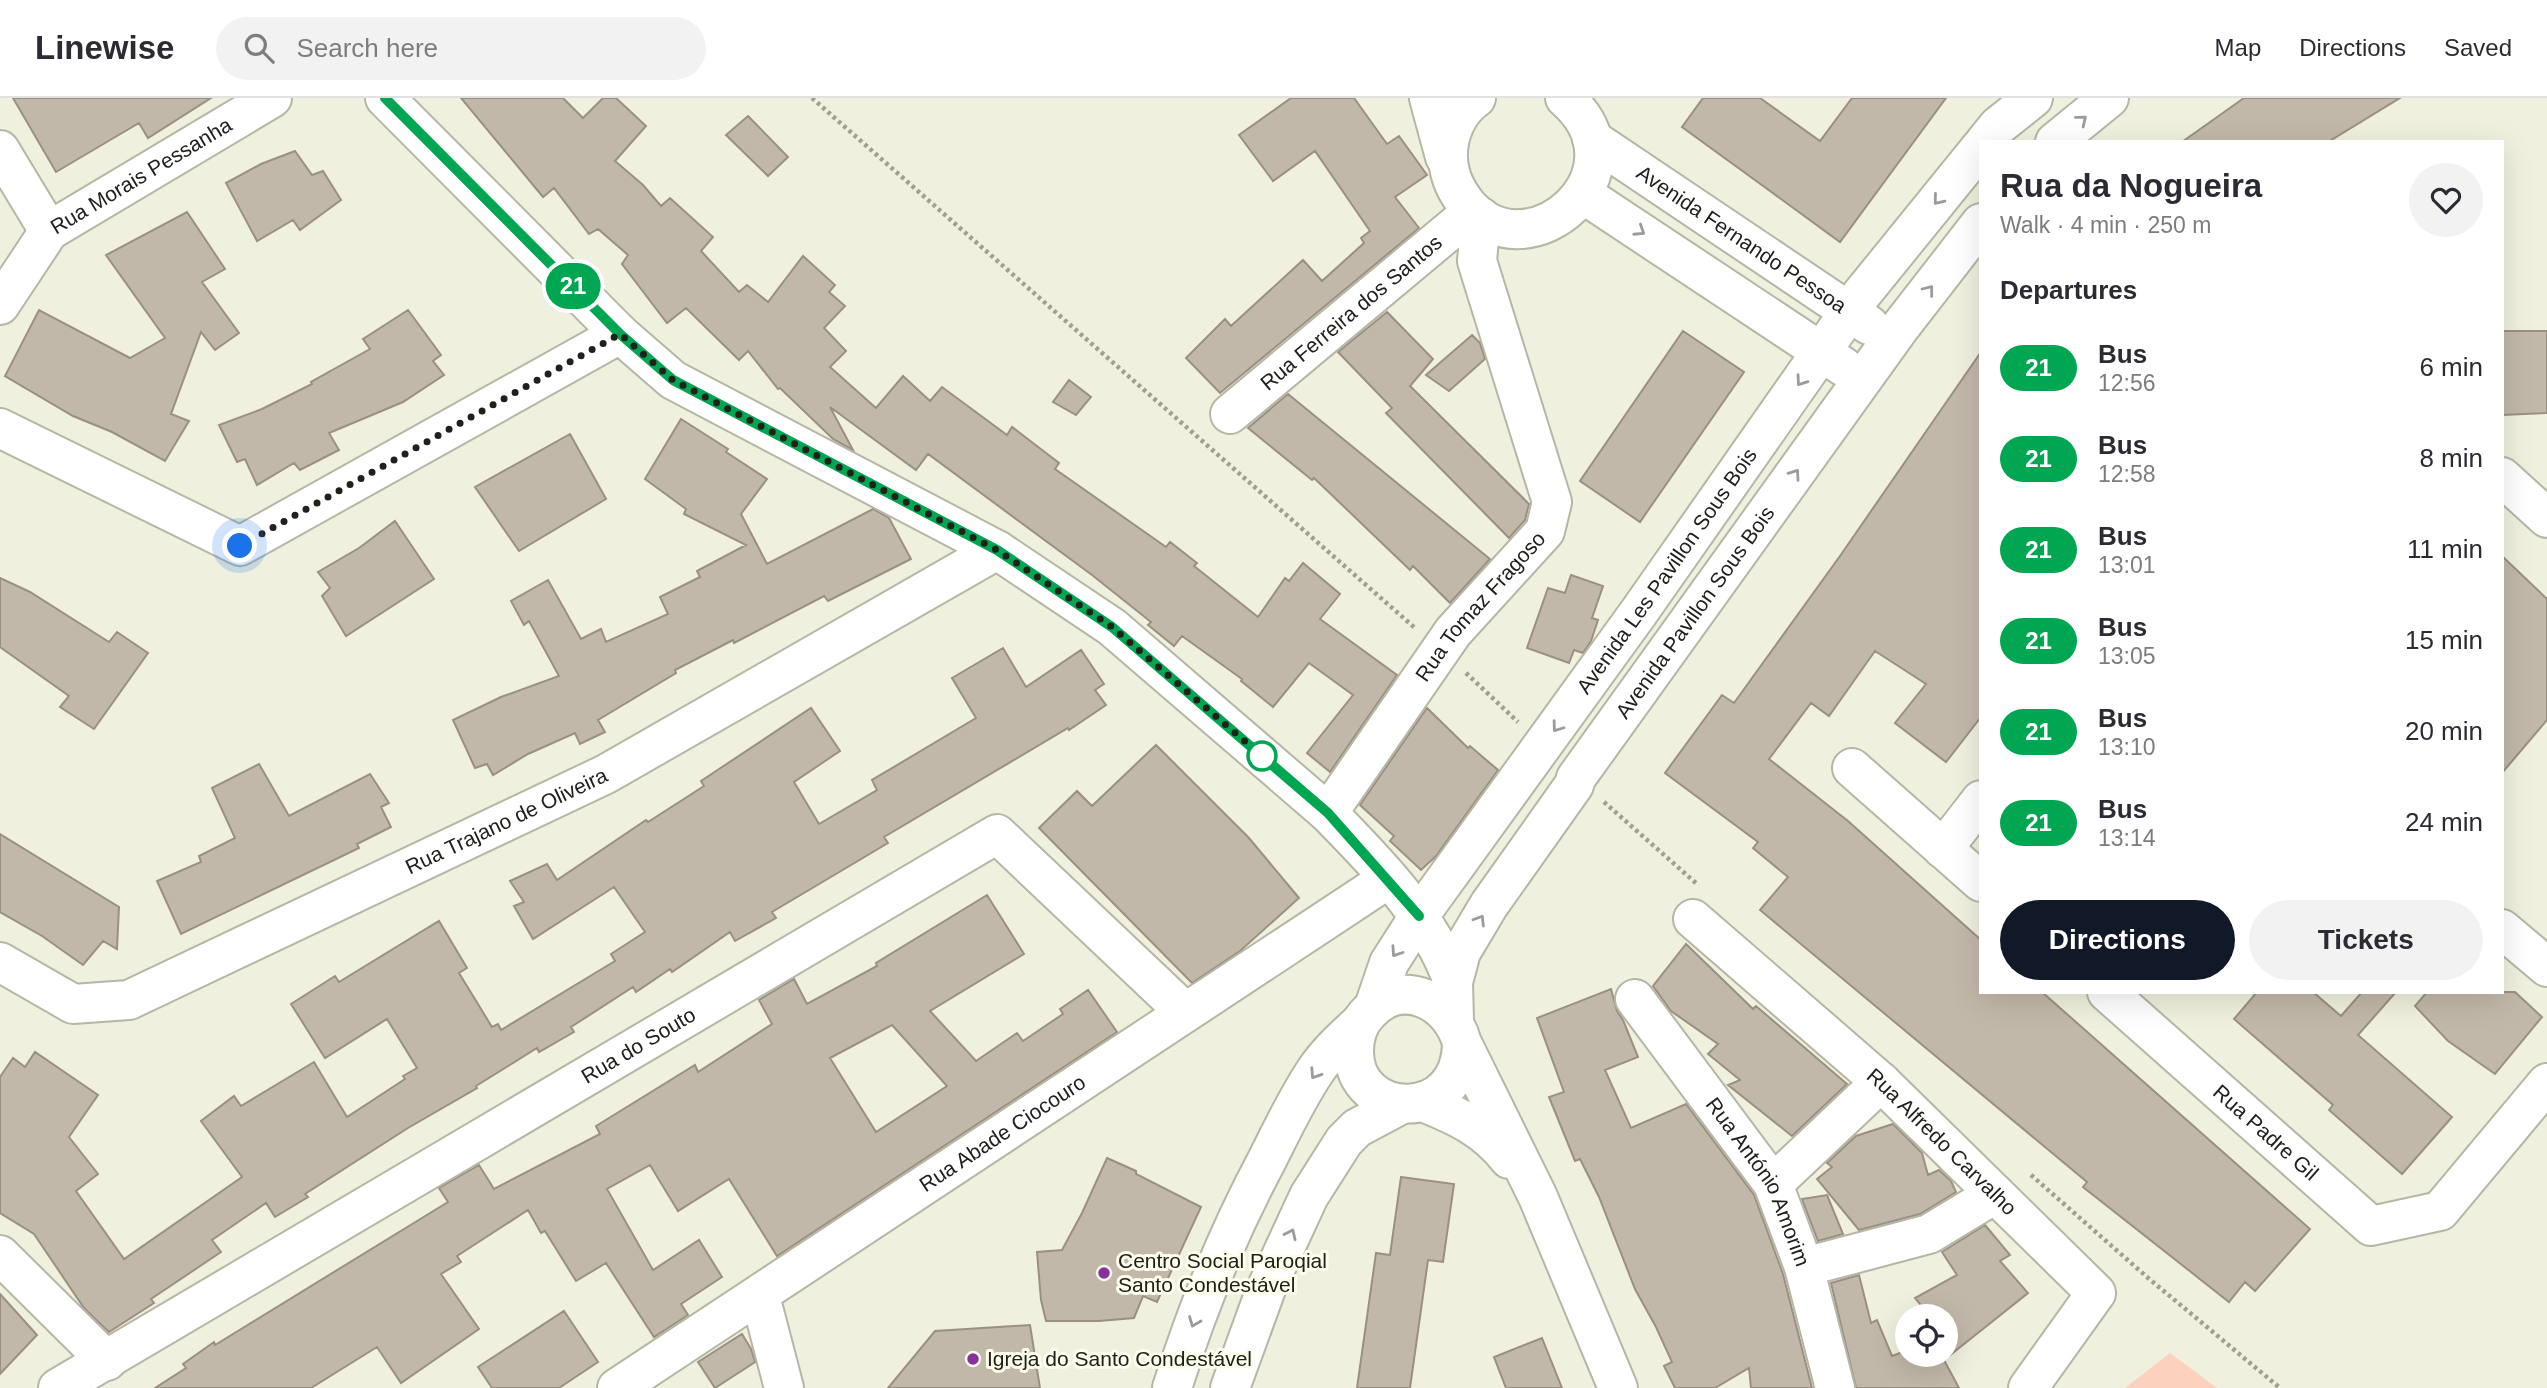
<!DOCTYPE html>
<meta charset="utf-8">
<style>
body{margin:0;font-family:Arial,sans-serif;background:#f2f2f3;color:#2b2b33;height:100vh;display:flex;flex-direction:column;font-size:26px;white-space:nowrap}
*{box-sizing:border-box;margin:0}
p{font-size:23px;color:#7c7c81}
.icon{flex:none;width:38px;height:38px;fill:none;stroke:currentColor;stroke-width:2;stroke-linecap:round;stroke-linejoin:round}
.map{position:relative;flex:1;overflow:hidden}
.sheet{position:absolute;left:1979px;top:42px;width:525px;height:854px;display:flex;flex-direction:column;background:#fff;border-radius:0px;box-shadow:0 7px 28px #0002}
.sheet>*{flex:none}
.badge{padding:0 14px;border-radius:23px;font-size:24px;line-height:46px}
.buttons{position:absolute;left:1895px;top:1206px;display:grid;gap:14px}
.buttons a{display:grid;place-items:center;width:63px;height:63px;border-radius:50%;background:#fff;box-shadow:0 7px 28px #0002;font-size:35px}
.you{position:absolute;width:35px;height:35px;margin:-18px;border:5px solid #fff;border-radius:50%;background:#1a73e8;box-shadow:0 0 0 10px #1a73e833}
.map>.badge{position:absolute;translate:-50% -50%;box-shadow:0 0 0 4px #fff}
h2{padding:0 21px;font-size:26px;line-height:63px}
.round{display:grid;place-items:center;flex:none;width:74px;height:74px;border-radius:37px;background:#f2f2f3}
.summary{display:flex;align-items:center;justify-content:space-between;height:119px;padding:0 21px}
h1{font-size:33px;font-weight:700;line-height:52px}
.primary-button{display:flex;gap:14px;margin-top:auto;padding:14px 21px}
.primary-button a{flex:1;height:80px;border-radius:42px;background:#111827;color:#fff;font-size:28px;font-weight:700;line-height:80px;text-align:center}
.primary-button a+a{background:#f2f2f3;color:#2b2b33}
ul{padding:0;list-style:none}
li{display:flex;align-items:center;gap:21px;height:91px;padding:0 21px}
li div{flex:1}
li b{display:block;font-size:26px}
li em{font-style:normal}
li .badge{min-width:77px;font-weight:700;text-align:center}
header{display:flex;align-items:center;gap:42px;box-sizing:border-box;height:98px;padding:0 35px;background:#fff;border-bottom:2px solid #e1e1e2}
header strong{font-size:33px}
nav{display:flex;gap:38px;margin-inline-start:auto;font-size:24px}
.search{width:490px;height:63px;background:#f2f2f3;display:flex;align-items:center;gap:18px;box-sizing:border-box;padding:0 24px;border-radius:38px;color:#7c7c81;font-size:26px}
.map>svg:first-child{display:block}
</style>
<header>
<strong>Linewise</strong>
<div class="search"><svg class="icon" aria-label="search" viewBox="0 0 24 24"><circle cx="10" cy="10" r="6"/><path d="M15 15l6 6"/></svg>Search here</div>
<nav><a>Map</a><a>Directions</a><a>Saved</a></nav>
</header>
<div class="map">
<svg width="2547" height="1290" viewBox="0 0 2547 1290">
<rect width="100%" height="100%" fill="#f0f0de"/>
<path fill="#fcd1be" d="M2170,1255L2217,1290H2125Z"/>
<path fill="#c2b8a9" stroke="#9a9082" stroke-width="2" fill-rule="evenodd" d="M13,0H211L148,40L139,25L56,74Z
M461,0H563L583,20L603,0H616L646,28L615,63L643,87L661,108L670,100L713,139L701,153L739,194L747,187L768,204L803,158L835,187L829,194L845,208L824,230L846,253L830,269L876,310L903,278L930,303L942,289L1007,337L1012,329L1059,365L1055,371L1166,449L1170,444L1197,465L1194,468L1258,519L1285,480L1289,483L1303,465L1340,496L1320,521L1397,577L1330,674L1307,655L1353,597L1309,565L1273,609L1241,583L1242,581L1182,538L1174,548L1148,527L1151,524L1092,477L928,356L916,372L830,309L853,352L833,341L780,290L778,291L748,253L739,262L686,210L667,225L622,166L628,157L598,131L589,136L554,90L543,99Z
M1291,0H1354L1387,46L1399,38L1427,77L1395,99L1419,130L1220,295L1186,260L1225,221L1231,228L1303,162L1322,183L1364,145L1361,140L1370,133L1315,53L1273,83L1239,37Z
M1703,0H1760L1820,43L1852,0H1946L1840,144L1682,29Z
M2244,0H2400L2328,44H2182Z
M748,18L788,59L768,78L726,37Z
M295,53L312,77L323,73L341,102L300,132L293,122L257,143L226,85L261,66Z
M187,114L225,171L202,184L239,235L215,252L201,234L171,316L189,323L165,363L112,334L73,318L5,278L39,212L130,260L165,240L106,157Z
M408,212L441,257L433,263L444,277L403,304L329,335L339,352L300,372L294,365L257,387L245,361L237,364L219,327L262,311L312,286L311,284L370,251L363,241Z
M1387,214L1433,261L1410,288L1529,406L1525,422L1509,440L1386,315L1392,310L1338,254Z
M1683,233L1744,274L1640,424L1580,383Z
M2502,233H2547V315L2502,317Z
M1472,237L1480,245L1485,261L1449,293L1426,277Z
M1981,254V619L1946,664L1895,625L1926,586L1875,553L1829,618L1811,605L1769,661L1848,723L1981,842V894H2042L2310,1131L2255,1193L2245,1184L2229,1204L2083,1089L2087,1084L1760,812L1788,779L1753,750L1758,744L1665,675L1722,597L1734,605L1840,458Z
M1069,282L1091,299L1076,317L1053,304Z
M1288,296L1490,461L1450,505L1413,468L1410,472L1314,380L1312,382L1248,330Z
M681,321L728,351L726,354L767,381L741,416L767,466L873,411L889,420L911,461L828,503L824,498L734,545L733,542L675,572L676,575L598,622L605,634L580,646L575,635L528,656L493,677L487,666L475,670L453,622L501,599L559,578L529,523L524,527L511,503L548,482L581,541L601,531L606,544L668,516L660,499L700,479L697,473L746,447L684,416L686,411L645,381Z
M570,336L606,401L519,453L475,389Z
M395,423L434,481L346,538L322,498L330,490L318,474L359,450Z
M2502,458L2547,501V622L2502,675Z
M1571,477L1603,488L1592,520L1598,522L1591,543L1583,555L1574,552L1569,565L1527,550L1548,490L1565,495Z
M0,480L30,494L109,544L117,534L148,555L94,631L60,609L69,598L0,549Z
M1003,550L1026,589L1081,552L1104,586L1095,592L1106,607L1069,632L1068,630L884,739L888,745L772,814L776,820L735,843L730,834L672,874L670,871L636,894L633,889L571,929L574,934L539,954L537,950L476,988L477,990L408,1030L305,1096L308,1099L275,1119L266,1105L212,1142L221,1154L151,1201L154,1205L109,1234L84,1210L34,1136L0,1115V979L13,960L25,969L35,954L98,997L69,1039L98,1076L76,1093L124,1161L242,1079L201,1023L234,998L241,1008L314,964L347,1019L405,981L403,978L417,970L387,921L325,960L291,906L335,878L339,884L439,823L467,870L459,875L492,929L498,926L501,932L615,863L611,856L645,834L614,789L533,841L514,808L524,804L510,783L547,766L557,782L646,722L648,724L704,688L701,683L811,610L840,653L794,684L819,726L877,692L872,682L976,620L952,580Z
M1427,610L1468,650L1470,648L1498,672L1436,758L1421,772L1390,743L1394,738L1360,707Z
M1156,647L1249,740L1299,800L1240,853L1192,885L1039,730L1077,693L1092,708Z
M259,666L289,718L370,676L389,705L381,709L391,729L357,746L359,750L181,836L157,783L201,764L199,758L235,740L212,690Z
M0,736L119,809L117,851L103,843L83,867L42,838L0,814Z
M987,797L1024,856L930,913L976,963L1017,935L1023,943L1063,916L1060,911L1088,892L1117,934L777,1158L729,1081L678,1113L650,1067L607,1091L653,1172L699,1142L722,1179L681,1206L688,1217L654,1239L606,1165L576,1183L545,1133L541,1135L528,1112L457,1158L461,1164L441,1176L479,1231L401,1285L377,1249L311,1290H155L186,1270L183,1266L214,1244L215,1247L448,1104L439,1090L479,1067L494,1091L600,1036L596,1028L695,967L698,974L772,926L759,902L794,881L807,906L877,868L876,865ZM892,927L947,988L876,1034L830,960Z
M1686,846L1753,911L1756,908L1847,986L1792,1038L1728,987L1740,982L1708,956L1718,946L1671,913L1653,888Z
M1611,891L1617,913L1623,922L1638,959L1605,972L1631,1030L1686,1006L1754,1097L1783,1176L1812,1290H1751L1749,1270L1715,1290H1675L1664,1268L1672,1264L1656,1229L1635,1191L1599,1099L1580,1061L1575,1063L1549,999L1564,994L1537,920Z
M2257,894H2313L2341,918L2362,894H2396L2358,937L2452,1019L2402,1076L2329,1012L2333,1007L2234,921Z
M2427,894H2515L2542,919L2495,976L2448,943L2415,908Z
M1893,1026L1922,1055L1928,1077L1939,1072L1951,1083L1956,1094L1920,1116L1859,1132L1817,1081L1832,1069L1827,1065L1856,1038Z
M1107,1060L1136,1073V1076L1201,1109L1157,1204L1143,1198L1134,1220L1099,1223H1046L1041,1202L1037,1154L1062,1152L1082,1115Z
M1401,1079L1454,1086L1443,1164L1428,1162L1410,1290H1357L1376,1155L1390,1157Z
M1827,1097L1843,1136L1818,1143L1802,1101Z
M1985,1127L2010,1157L2000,1163L2028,1195L1944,1262L1959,1290H1856L1831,1185L1859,1177L1871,1225L1877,1222L1892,1258L1908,1252V1256H1946V1218H1930L1915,1200L1957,1177L1942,1154Z
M0,1196L37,1237L0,1276Z
M564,1213L598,1264L559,1290H492L478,1269Z
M1030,1227L1040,1290H888L935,1233Z
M742,1236L751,1251L755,1264L715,1290L698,1264Z
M1542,1240L1562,1290H1506L1494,1259Z"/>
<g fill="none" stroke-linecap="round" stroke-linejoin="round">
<defs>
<g id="minor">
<path d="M385,0L620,236L673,282L997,452L1112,529L1328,715C1376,764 1430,818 1453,884"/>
<path d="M1429,0L1445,59"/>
<path d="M1476,0C1457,13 1447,38 1448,60C1449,79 1456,93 1468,108C1529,178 1650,74 1565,0"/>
<path id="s1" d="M1592,41L1869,227"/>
<path d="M1985,44L1998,28L2033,0"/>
<path d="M2055,44L2109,0"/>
<path d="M0,52L49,133"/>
<path d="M1583,96L1844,269"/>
<path id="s2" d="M0,207L49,133L272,0"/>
<path id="s3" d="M1230,316L1473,113"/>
<path d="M0,330L240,448L620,236"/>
<path d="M2502,379L2547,420"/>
<path d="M1852,670L1981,784"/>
<path id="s4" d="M1328,715L1453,534L1545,433L1552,404L1477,163L1481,119"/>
<path d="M1943,751L1981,702"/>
<path id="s5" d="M1693,821L1881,984L2096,1195L2028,1290"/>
<path d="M2502,831L2547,869"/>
<path id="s6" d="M0,864L73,906L129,902L606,676L997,452"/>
<path id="s7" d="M2107,894L2371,1128L2440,1113L2547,985"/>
<path id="s8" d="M1635,901L1773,1086L1804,1169L1835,1290"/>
<path id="s9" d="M1374,909L1389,865L1419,818L1639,514L1861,197L1981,49"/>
<path id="s10" d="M1454,923L1453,884L1461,854L1489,807L1574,687L1576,680L1901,228L1981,125"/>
<path d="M1462,945C1461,1028 1353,1021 1354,953C1354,938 1358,925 1369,914C1402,878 1451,903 1462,945L1538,1099L1618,1290"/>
<path d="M1423,1004C1458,1018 1486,1031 1509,1061"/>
<path d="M1773,1086L1881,984"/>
<path d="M0,1157L107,1263"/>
<path d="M1804,1169L1929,1136L1995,1096"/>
<path d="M760,1198L784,1290"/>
<path id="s11" d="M58,1290L997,736L1185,914"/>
<path id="s12" d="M617,1290L1388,781"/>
<path d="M1172,1290C1197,1211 1228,1135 1267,1062C1282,1032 1297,1000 1316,972C1328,954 1344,940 1360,925"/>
<path d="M1230,1290L1266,1191L1309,1098L1344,1043L1357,1030L1402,1006"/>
</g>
</defs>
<use href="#minor" stroke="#b6b6a5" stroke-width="42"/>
<path stroke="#9f9f92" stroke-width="4.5" stroke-dasharray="3.5 3.5" stroke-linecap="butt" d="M812,0L1415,530
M1466,575L1518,624
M1604,704L1697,786
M2031,1077L2147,1179L2280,1290"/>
<use href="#minor" stroke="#fff" stroke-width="38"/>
</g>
<defs><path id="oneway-chevron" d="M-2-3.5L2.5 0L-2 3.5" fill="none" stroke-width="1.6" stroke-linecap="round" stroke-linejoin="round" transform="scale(1.75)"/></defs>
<g stroke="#9b9b98">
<use href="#oneway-chevron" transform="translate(2082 22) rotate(-39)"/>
<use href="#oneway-chevron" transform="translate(1938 102) rotate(129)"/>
<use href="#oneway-chevron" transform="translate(1640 133) rotate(33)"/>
<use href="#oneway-chevron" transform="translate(1929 192) rotate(-52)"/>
<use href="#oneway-chevron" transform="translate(1801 283) rotate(125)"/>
<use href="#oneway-chevron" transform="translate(1795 376) rotate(-55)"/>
<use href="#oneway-chevron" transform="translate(1557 629) rotate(126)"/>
<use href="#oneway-chevron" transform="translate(1480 822) rotate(-58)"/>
<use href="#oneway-chevron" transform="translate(1396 854) rotate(124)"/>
<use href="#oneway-chevron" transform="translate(1315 976) rotate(123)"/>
<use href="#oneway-chevron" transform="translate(1291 1136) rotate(-65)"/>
<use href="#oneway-chevron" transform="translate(1194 1224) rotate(111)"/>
</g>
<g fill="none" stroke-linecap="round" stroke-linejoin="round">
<defs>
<path id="line" d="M385,0L620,236L673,282L997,452L1112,529L1328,715L1419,818"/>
</defs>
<use href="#line" stroke="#fff" stroke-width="16"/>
<use href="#line" stroke="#00a651" stroke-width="10"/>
<path stroke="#21211b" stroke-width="7" stroke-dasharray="0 12.6" d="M240,448L620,236L673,282L997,452L1112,529L1269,664L1262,658"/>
</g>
<circle fill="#fff" stroke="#00a651" stroke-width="3.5" cx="1262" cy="658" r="14"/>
<g fill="#87319e" stroke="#fefdeb" stroke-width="2.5">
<circle cx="1104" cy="1175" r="7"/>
<circle cx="973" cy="1261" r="7"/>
</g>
<g text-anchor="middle" stroke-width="6" stroke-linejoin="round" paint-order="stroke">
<g font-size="21" fill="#21211b" stroke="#fefdeb">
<text dy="7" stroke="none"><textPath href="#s2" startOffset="196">Rua Morais Pessanha</textPath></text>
<text dy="7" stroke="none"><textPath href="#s1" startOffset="180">Avenida Fernando Pessoa</textPath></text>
<text dy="7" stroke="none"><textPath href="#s3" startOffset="158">Rua Ferreira dos Santos</textPath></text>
<text dy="7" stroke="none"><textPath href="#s9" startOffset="527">Avenida Les Pavillon Sous Bois</textPath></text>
<text dy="7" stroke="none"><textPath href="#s4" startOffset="257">Rua Tomaz Fragoso</textPath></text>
<text dy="7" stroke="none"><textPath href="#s10" startOffset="483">Avenida Pavillon Sous Bois</textPath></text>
<text dy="7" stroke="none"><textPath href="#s6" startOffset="558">Rua Trajano de Oliveira</textPath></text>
<text dy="7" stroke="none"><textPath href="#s11" startOffset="674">Rua do Souto</textPath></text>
<text dy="7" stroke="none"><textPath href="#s7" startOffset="212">Rua Padre Gil</textPath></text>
<text dy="7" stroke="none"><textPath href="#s12" startOffset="462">Rua Abade Ciocouro</textPath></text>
<text dy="7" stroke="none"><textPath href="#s5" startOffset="334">Rua Alfredo Carvalho</textPath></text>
<text dy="7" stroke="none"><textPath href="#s8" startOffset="222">Rua António Amorim</textPath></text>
</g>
<g font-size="21" fill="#21211b" stroke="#fefdeb" text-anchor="start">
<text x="1118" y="1170">Centro Social Paroqial<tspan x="1118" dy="24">Santo Condestável</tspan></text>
<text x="987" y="1268">Igreja do Santo Condestável</text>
</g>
</g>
</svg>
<div class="buttons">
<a><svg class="icon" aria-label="locate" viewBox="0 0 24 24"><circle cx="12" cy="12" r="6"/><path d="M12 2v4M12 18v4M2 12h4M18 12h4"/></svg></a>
</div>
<div class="you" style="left:240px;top:448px"></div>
<b class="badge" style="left:573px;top:188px;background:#00a651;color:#fff">21</b>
<section class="sheet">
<div class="summary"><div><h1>Rua da Nogueira</h1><p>Walk · 4 min · 250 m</p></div><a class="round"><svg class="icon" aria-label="heart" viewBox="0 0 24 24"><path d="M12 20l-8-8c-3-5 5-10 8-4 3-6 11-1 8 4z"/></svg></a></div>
<h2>Departures</h2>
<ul>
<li><span class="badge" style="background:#00a651;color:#fff">21</span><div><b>Bus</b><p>12:56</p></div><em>6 min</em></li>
<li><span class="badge" style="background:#00a651;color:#fff">21</span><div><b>Bus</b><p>12:58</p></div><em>8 min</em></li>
<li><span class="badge" style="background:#00a651;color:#fff">21</span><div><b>Bus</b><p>13:01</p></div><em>11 min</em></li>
<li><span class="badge" style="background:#00a651;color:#fff">21</span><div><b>Bus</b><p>13:05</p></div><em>15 min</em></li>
<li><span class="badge" style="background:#00a651;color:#fff">21</span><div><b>Bus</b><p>13:10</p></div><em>20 min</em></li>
<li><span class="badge" style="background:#00a651;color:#fff">21</span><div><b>Bus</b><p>13:14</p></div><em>24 min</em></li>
</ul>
<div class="primary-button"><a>Directions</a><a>Tickets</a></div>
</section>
</div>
